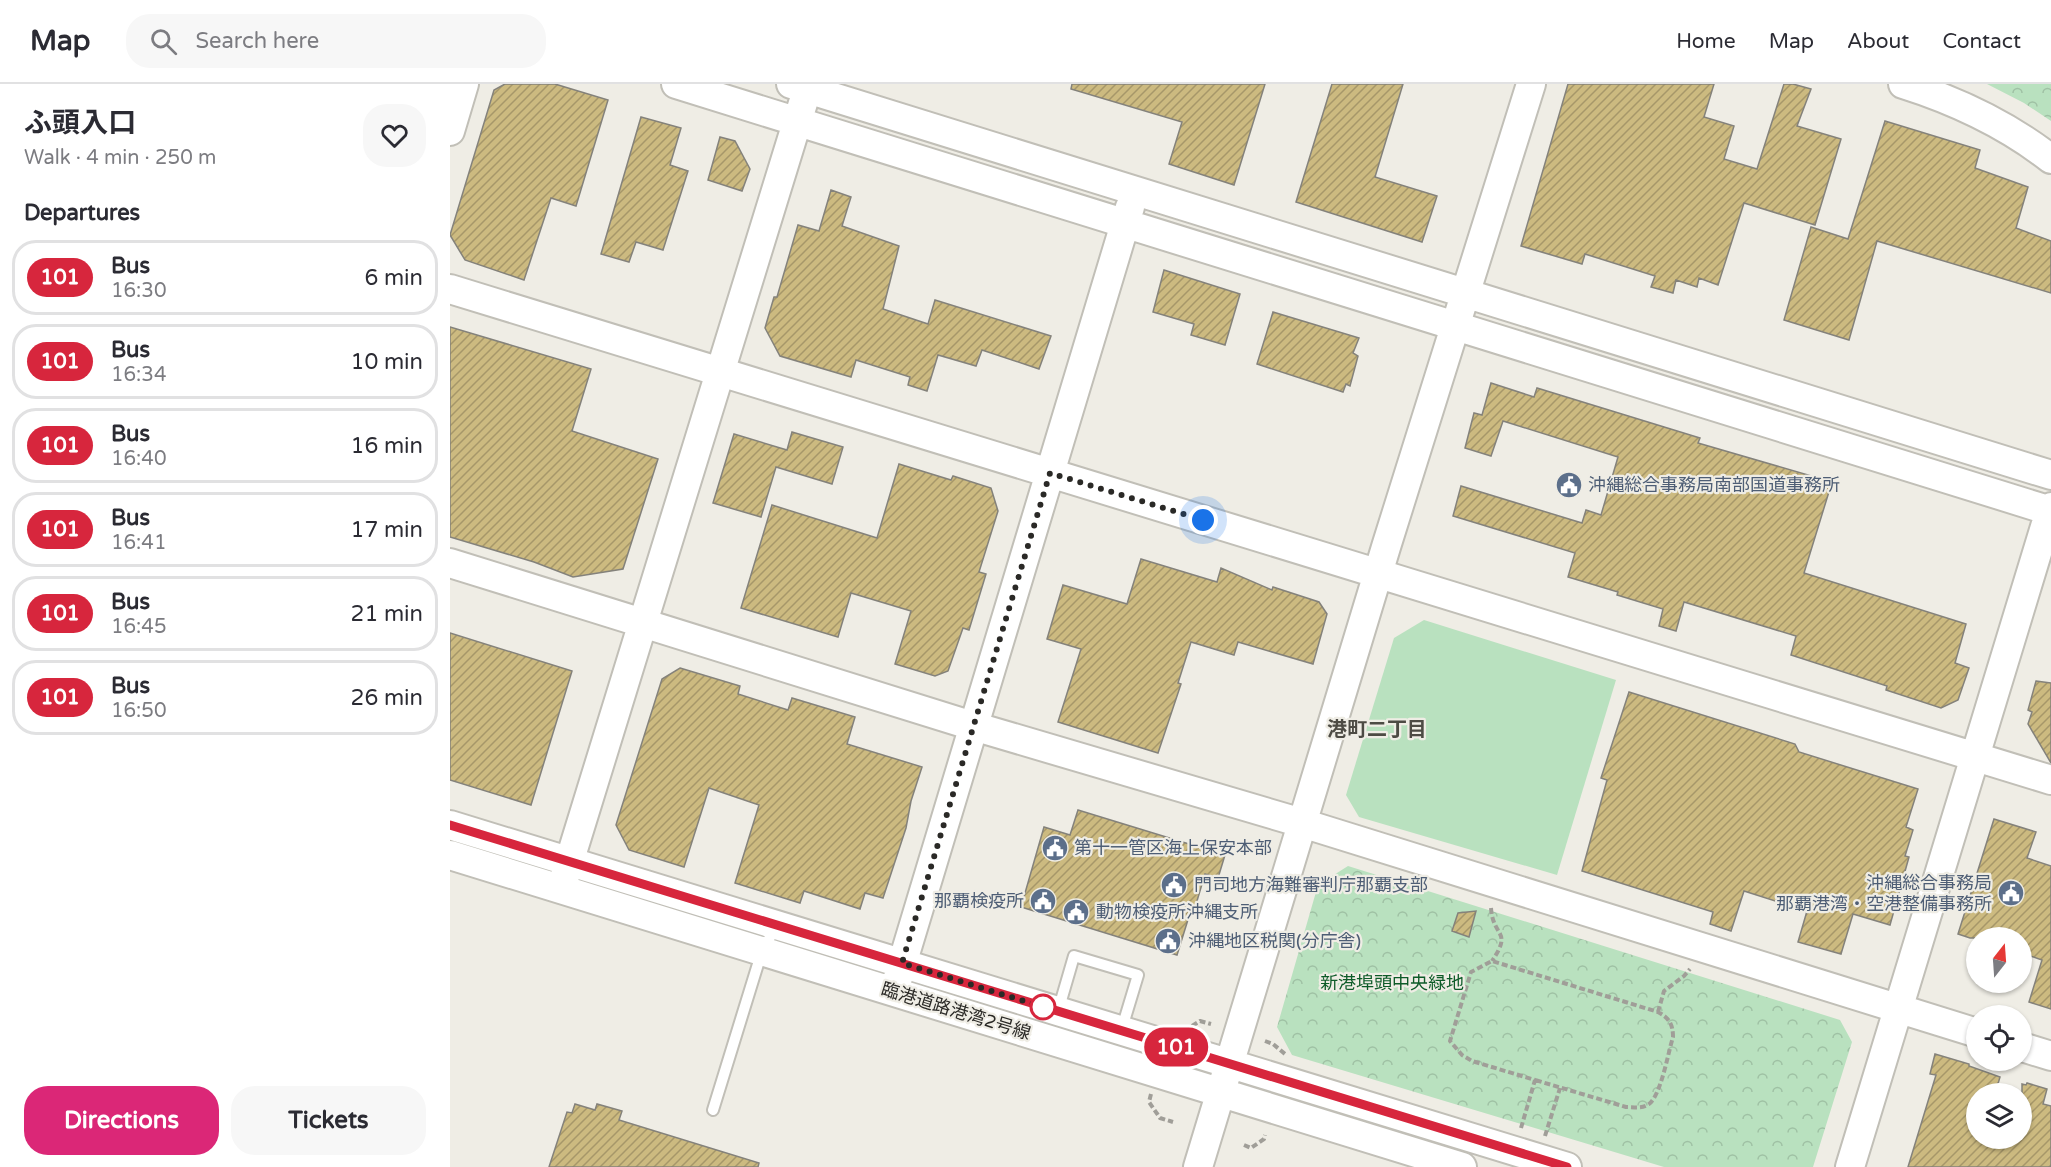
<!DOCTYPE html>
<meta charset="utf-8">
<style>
body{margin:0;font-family:"Varela Round","Noto Sans JP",sans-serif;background:#f7f7f7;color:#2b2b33;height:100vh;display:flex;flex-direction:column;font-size:22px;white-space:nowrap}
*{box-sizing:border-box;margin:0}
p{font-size:20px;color:#7c7c81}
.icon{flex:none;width:33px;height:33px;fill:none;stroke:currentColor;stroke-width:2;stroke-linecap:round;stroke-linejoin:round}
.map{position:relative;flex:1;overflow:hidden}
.side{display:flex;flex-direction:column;background:#fff;width:450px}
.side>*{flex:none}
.badge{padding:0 12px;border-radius:20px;font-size:21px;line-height:39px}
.needle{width:39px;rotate:17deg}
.buttons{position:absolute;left:1516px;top:843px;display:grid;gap:12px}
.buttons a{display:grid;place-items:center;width:66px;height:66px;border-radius:50%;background:#fff;box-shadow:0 2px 4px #0004;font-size:30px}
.you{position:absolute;width:30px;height:30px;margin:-15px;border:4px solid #fff;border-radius:50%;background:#1a73e8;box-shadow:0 0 0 9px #1a73e833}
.map>.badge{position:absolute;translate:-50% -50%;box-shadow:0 0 0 3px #fff}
h2{padding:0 24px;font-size:22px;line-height:54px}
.round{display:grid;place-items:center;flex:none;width:63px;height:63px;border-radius:24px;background:#f7f7f7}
.head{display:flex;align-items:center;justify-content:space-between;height:102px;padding:0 24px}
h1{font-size:28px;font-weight:700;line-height:45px}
.button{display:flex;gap:12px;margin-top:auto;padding:12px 24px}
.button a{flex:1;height:69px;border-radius:24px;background:#db2777;color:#fff;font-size:24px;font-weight:700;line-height:69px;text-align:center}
.button a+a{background:#f7f7f7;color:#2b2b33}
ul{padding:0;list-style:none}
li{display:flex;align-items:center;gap:18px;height:75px;margin:0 12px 9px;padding:0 12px;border:3px solid #e1e1e2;border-radius:24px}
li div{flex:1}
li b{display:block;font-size:22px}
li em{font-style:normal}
li .badge{min-width:66px;font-weight:700;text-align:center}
header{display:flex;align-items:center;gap:36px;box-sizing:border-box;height:84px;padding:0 30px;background:#fff;border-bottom:2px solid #e1e1e2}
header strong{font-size:28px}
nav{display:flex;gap:33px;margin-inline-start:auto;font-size:21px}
.search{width:420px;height:54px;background:#f7f7f7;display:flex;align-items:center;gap:15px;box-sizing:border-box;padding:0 21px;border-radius:24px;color:#7c7c81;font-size:22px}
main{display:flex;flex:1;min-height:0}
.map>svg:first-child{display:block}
</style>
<header>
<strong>Map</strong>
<div class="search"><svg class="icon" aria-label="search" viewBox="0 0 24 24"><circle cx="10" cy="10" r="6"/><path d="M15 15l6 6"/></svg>Search here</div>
<nav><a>Home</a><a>Map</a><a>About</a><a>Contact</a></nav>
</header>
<main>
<section class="side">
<div class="head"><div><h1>ふ頭入口</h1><p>Walk · 4 min · 250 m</p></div><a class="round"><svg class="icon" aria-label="heart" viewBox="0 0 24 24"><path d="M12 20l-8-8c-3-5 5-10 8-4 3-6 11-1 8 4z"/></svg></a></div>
<h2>Departures</h2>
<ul>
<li><span class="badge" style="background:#d7263d;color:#fff">101</span><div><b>Bus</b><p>16:30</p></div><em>6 min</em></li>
<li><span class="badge" style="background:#d7263d;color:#fff">101</span><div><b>Bus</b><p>16:34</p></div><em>10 min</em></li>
<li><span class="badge" style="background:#d7263d;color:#fff">101</span><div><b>Bus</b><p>16:40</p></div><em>16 min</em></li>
<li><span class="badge" style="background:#d7263d;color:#fff">101</span><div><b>Bus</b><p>16:41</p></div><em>17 min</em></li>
<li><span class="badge" style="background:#d7263d;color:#fff">101</span><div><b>Bus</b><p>16:45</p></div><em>21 min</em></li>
<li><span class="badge" style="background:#d7263d;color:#fff">101</span><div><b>Bus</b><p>16:50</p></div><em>26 min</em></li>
</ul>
<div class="button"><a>Directions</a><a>Tickets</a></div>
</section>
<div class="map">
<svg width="1601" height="1083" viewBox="0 0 1601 1083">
<defs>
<pattern id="park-crowns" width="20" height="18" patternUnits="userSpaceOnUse" patternTransform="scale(1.5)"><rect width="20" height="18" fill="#b9e1bf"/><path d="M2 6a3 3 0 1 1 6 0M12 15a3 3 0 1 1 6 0" fill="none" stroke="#9fc1a4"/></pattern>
<pattern id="building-hatch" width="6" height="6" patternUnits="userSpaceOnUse" patternTransform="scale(1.5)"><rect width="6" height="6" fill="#ccba80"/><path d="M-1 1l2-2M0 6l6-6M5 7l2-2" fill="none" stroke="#a69769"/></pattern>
</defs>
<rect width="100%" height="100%" fill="#efede5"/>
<path fill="#b9e1bf" d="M974,536L1166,596L1107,791L909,733L896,711L944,554Z"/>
<path fill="url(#park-crowns)" d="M1537,0H1601V37L1574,19Z
M898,782L1390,936L1402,958L1363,1083H1214L842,971L827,943L868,801Z"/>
<path fill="url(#building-hatch)" stroke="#84827b" stroke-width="1.5" d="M55,0H105L158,16L126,122L101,114L74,196L15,176L0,151L44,6Z
M622,0H815L784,101L719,80L732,38L621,5Z
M882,0H953L925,93L987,112L972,158L846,118Z
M1118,0H1264L1254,33L1284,42L1274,75L1307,85L1334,0H1343L1361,5L1347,42L1391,55L1365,141L1294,119L1268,201L1249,194L1247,203L1226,196L1223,209L1201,203L1205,192L1135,170L1132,180L1071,162Z
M191,33L231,44L220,81L238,87L213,166L186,158L179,178L151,170Z
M1435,37L1530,66L1525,84L1578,103L1566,144L1601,157V209L1427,157L1399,256L1334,236L1361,143L1398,155Z
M270,53L285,57L300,85L292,107L258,96Z
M381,106L401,113L392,142L449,162L433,225L478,240L485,216L601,252L589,285L532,266L526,282L488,271L477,307L458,301L460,293L406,276L401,293L330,272L315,244L324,213H327L348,141L369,147Z
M714,186L790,210L775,261L741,251L744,240L703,228Z
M823,228L909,254L903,269L908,272L900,302L896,300L893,308L807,280Z
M0,243L141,285L122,347L208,375L173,485L123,493L84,478L0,453Z
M1041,299L1084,313L1087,304L1250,354L1248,359L1382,398L1354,489L1516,540L1505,579L1519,584L1508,616L1491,624L1436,606L1437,602L1341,571L1346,552L1234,518L1226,547L1209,542L1213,525L1167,511L1168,508L1118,493L1125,469L1003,432L1011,402L1132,439L1136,426L1151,431L1168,373L1053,337L1041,372L1015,364L1024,329L1032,331Z
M342,348L393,363L382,400L326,383L311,433L263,419L284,350L337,366Z
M449,380L501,396L503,392L541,404L548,427L529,488L536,490L519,546L513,544L498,587L485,592L445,580L461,527L401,509L388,553L291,524L322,421L427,454Z
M691,475L767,498L771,484L822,506L823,503L869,518L877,530L863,580L788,558L784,571L741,558L728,599L731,600L708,669L608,638L631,565L597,555L613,501L677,520Z
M0,549L122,587L81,721L0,696Z
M230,584L290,602L288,610L338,626L342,614L405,633L397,660L472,683L461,717L456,744L433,814L415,809L410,825L354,807L350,819L285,799L309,721L259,704L234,783L179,766L166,741L212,595Z
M1586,597L1601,599V679L1578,640L1582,628L1578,626Z
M1179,608L1345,660L1349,668L1468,705L1456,743L1463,746L1455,772L1459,773L1440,841L1403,830L1391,870L1348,858L1357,827L1294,807L1281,847L1260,840L1263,828L1132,787L1157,696L1151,694Z
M628,726L775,771L768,794L755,790L744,827L741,826L727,871L571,823L594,743L620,751Z
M1544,735L1586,748L1577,774L1601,782V925L1579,918L1592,876L1572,869V854H1520L1508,850Z
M1026,827L1019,853L1002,847L1008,829Z
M1485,970L1519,980V982L1550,993L1545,1010H1527V1054H1572V1000L1576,1001L1577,999L1597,1005L1593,1020L1601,1022V1083H1458L1486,991L1480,990Z
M125,1020L145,1026L147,1020L172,1027L169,1036L309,1079L308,1083H99L117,1028L122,1029Z"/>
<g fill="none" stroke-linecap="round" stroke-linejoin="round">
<defs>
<path id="lane" d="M608,927L624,872L688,891L672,944
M263,1026L312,867L327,841"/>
<path id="secondary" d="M226,0L1601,427
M341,0L1601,391
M1453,0C1507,17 1556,40 1601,75
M0,47L14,0
M0,205L1601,696
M0,479L523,642L852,739L1527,949
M0,741L1117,1083
M0,771L1012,1083
M114,795L353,19
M447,897L680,123
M1572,963L1601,972
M748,1083L936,463L1081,0
M1400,1083L1601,423"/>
</defs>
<use href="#lane" stroke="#c1bfb7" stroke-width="14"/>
<use href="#secondary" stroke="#c1bfb7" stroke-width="32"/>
<path stroke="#a09e98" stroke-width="4" stroke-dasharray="6 3" stroke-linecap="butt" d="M1041,824C1043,854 1063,846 1042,877
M1208,928L1214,907L1234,892L1240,885
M742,942L750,937L761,940
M815,957L823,960L835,970
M701,1010L699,1018L710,1034L723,1038
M1071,1044L1085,996L1022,977L1012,971L1000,957L1021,888L1042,877L1208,928C1219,934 1223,940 1223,953C1218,969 1211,1011 1199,1020C1192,1025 1184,1023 1176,1023L1085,996
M1095,1052L1110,1004
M794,1061L801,1064L814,1055L815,1051"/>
<use href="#lane" stroke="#fff" stroke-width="10"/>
<use href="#secondary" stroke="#fff" stroke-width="28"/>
</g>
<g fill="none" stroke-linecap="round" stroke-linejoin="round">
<defs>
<path id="line" d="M0,741L1117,1083"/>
</defs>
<use href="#line" stroke="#fff" stroke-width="14"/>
<use href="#line" stroke="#d7263d" stroke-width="9"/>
<path stroke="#2a2926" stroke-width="6" stroke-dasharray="0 10.8" d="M593,923L452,879L600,389L753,436"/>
</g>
<defs>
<symbol id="civic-disc" viewBox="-11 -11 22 22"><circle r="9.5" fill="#5c6f8a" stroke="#efede5"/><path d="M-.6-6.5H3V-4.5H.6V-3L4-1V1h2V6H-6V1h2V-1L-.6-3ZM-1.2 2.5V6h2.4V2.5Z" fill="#fff"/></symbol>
</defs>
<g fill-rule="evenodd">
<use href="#civic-disc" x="1104" y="386" width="30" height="30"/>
<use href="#civic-disc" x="590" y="749" width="30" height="30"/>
<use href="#civic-disc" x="709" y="786" width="30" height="30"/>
<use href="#civic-disc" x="1546" y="794" width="30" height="30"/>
<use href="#civic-disc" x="578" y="802" width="30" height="30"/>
<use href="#civic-disc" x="611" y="813" width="30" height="30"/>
<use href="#civic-disc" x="703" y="842" width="30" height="30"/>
</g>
<circle fill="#fff" stroke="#d7263d" stroke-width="3" cx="593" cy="923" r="12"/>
<g text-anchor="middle" stroke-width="4.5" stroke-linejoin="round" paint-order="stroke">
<g font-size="18" fill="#4e5e75" stroke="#efede5" text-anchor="start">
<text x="1138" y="407">沖縄総合事務局南部国道事務所</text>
<text x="624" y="770">第十一管区海上保安本部</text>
<text x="1542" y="805" text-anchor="end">沖縄総合事務局<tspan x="1542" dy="21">那覇港湾・空港整備事務所</tspan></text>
<text x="744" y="807">門司地方海難審判庁那覇支部</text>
<text x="574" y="823" text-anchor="end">那覇検疫所</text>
<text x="646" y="834">動物検疫所沖縄支所</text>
<text x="738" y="863">沖縄地区税関(分庁舎)</text>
</g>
<g font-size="18" fill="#0d5b28" stroke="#efede5">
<text x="942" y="905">新港埠頭中央緑地</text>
</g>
<g font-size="18" fill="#2a2926" stroke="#efede5">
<text transform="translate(506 927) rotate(17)" y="6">臨港道路港湾2号線</text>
</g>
<g font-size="20" font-weight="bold" fill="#4d4b44" stroke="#efede5">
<text x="927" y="652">港町二丁目</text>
</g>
</g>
</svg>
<div class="buttons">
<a><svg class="needle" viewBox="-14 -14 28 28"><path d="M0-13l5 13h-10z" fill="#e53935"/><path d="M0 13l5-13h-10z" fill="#7c7c81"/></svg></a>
<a><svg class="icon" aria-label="locate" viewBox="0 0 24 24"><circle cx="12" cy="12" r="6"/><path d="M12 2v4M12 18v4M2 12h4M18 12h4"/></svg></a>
<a><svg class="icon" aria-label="layers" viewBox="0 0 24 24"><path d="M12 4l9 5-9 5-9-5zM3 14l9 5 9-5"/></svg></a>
</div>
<div class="you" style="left:753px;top:436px"></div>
<b class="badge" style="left:726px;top:963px;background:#d7263d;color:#fff">101</b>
</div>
</main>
